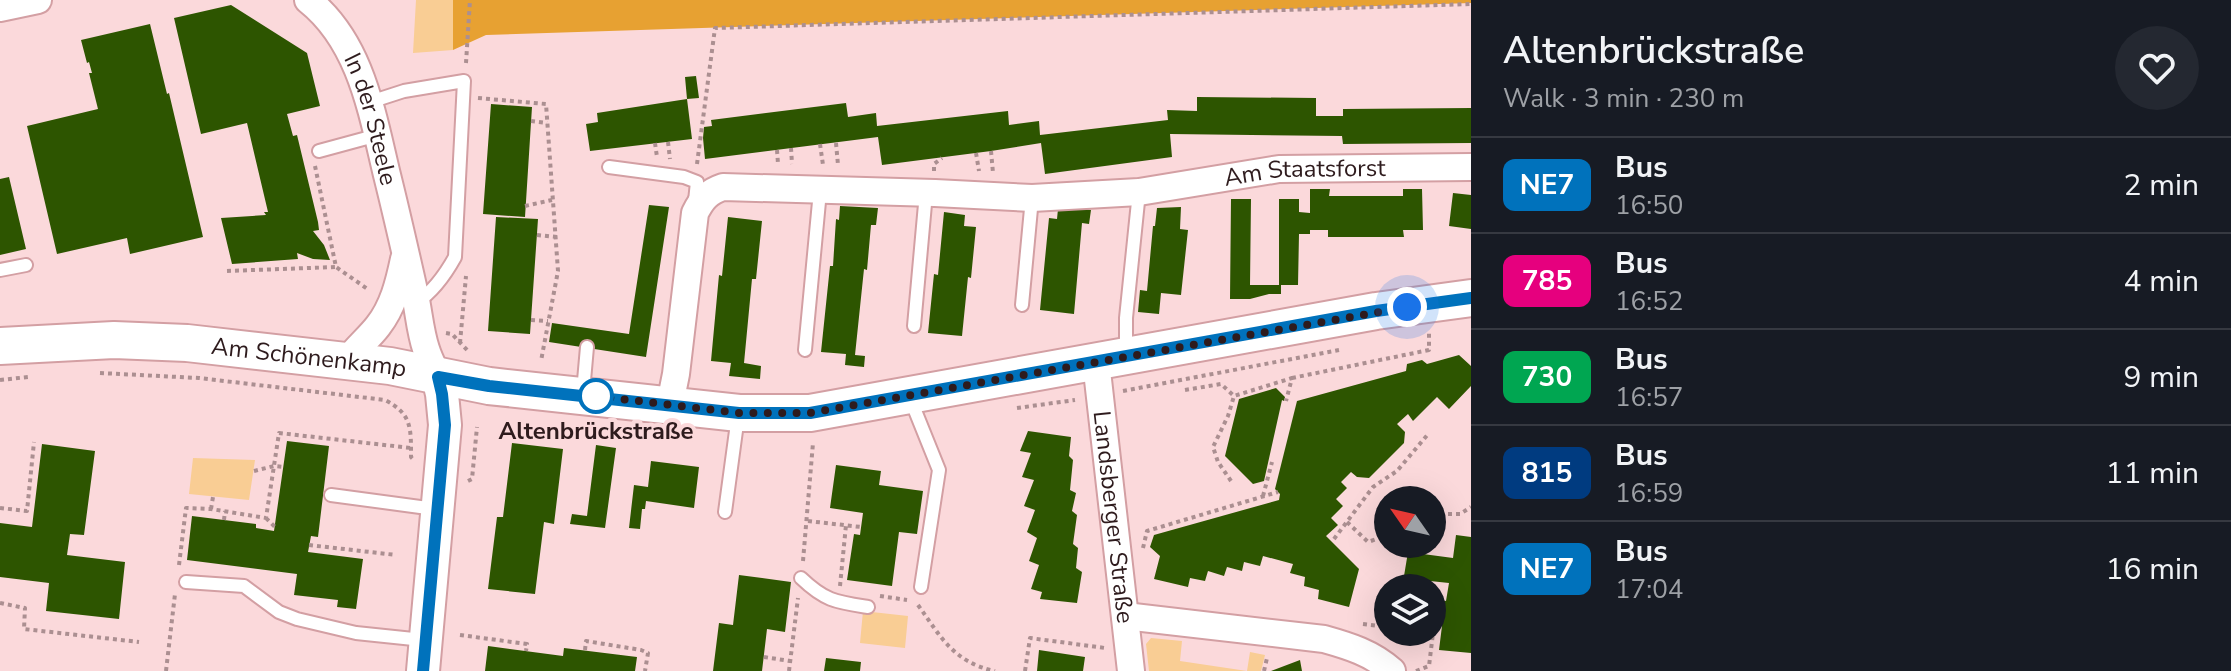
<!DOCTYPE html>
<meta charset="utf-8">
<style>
body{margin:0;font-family:"Nunito Sans",sans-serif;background:#242831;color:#f1f3f6;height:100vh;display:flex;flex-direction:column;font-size:30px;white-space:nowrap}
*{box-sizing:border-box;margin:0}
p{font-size:26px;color:#9ea1a6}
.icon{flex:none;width:44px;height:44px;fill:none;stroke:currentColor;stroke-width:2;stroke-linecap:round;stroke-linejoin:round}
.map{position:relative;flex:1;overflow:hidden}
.details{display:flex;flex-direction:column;background:#171b24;width:760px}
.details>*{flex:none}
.badge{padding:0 16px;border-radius:12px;font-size:28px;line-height:52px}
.needle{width:52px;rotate:304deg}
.buttons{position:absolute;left:1374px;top:486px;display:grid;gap:16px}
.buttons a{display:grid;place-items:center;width:72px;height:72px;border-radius:50%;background:#171b24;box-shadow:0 8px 32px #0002;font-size:40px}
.you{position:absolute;width:40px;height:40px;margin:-20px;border:6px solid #fff;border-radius:50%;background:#1a73e8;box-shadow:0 0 0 12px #1a73e833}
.map>.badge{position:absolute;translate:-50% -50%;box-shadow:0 0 0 4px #fff}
.round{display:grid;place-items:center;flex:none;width:84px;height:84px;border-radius:42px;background:#242831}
.head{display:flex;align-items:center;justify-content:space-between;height:136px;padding:0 32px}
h1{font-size:38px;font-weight:600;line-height:60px}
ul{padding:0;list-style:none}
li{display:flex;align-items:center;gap:24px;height:96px;padding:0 32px;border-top:2px solid #363941}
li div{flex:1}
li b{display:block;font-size:30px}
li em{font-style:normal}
li .badge{min-width:88px;font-weight:700;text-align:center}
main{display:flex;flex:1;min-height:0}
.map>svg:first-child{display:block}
</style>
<main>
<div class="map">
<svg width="1471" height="671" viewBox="0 0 1471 671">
<rect width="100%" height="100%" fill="#fbd9db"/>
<path fill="#f9cd94" d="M416,0H453V50L413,53Z
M193,458L255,460L249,500L189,494Z
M863,611L908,616L905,648L860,643Z
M1151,638L1182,641L1180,661L1247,671L1250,652L1265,655L1261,671H1149L1146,644Z"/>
<path fill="#e7a132" d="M453,0H1471V3L486,35L453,50Z"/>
<path fill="#2d5500" d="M231,5L307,53L320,106L287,114L293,136L297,135L318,222L319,230L313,231L324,245L330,260L313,259L297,253L298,259L232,264L221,218L266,215L264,212H268L247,123L201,134L174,18Z
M150,24L167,94L169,93L203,237L130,254L127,238L57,254L27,126L98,109L89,73H92L89,62L87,63L81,40Z
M696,76L699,98L687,99L685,77Z
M1197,97L1316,98V116H1343V109L1471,108V143L1343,144L1342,136L1170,134L1172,157L1045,174L1041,143L991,151L882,165L878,137L705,159L703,138L704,127L712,126L711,120L846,103L848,117L876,113L877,126L1008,111L1009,125L1039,121L1040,135L1168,120L1167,110L1197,111Z
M687,99L692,139L590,151L586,124L598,122L597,113Z
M491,104L532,107L525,217L483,214Z
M9,177L26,249L0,255V179Z
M1310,189H1330L1329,196H1403V189H1422L1423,230H1403L1404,237H1328V230H1310V234H1299L1298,285H1279V199H1299V212L1310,213Z
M1453,193L1471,195V229L1449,226Z
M1231,199H1251L1250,285H1281V294H1269L1250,299H1230Z
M649,205L669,207L646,357L549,342L552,323L629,334Z
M840,206L878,208L876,225H871L867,270L864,269L855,355L865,356L864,367L845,365L846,354L821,352L830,266H833L836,219L839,220Z
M1063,207L1091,210L1089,224L1082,223L1074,314L1040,310L1049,218L1057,219L1058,209H1063Z
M1181,207L1180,229L1188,230L1181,295L1161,293L1159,314L1138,312L1140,290L1147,291L1153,226H1155L1157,208Z
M944,212L965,215L964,226L976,227L971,278L968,277L962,336L928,333L934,274L938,275Z
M496,217L538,219L530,334L488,331Z
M728,217L762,221L756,279H752L744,363L761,366L760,379L729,376L731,363L711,361L719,275L722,276Z
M1459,355L1471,366V386L1449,409L1437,397L1413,421L1408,414L1397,424L1405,432L1404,443L1369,478L1357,477L1351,472L1341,482L1347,488L1336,499L1343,506L1331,518L1338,525L1326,536L1359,569L1349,607L1318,599L1319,590L1304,586L1305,577L1290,573L1293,564L1263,556L1260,566L1244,562L1242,571L1227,567L1224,576L1208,571L1205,581L1190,578L1188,587L1154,579L1160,556L1150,547L1154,535L1279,500L1280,494L1275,489L1297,401L1406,371L1407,364L1422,360L1427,364Z
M1276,388L1285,397L1284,401L1282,400L1264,481L1253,484L1225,456L1239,399Z
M1028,431L1071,437L1069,456L1073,460L1070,490L1076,493L1072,511L1077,515L1073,544L1078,548L1076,568L1082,572L1077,603L1040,599L1042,592L1031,589L1039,565L1029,561L1037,538L1027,532L1035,510L1024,506L1034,480L1022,477L1031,453L1020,451Z
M287,441L329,446L318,537L311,536L308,552L363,559L356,609L337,607L338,600L294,595L297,574L187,560L192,516L256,524V528L274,531Z
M512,443L563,449L554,524L544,522L535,594L488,589L497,517H503Z
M42,444L95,451L84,535L70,534L67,555L125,562L119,619L46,611L49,583L0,577V523L32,527Z
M596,445L616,448L605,528L570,524L572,514L587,516Z
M651,461L699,467L694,508L646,501L645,509H642L640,529L629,528L634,485L648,487Z
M836,465L881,471L879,485L923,491L917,534L899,532L892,586L847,580L854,534L860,535L863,513L830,508Z
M1456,535L1471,537V653L1439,650L1442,626L1432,625V599L1446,601L1449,583L1430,581L1429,588H1402L1408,552L1453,558Z
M739,575L791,582L785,632L767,629L762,671H713L719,623L733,625Z
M488,646L563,656L564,648L637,657L635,671H485Z
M1039,650L1085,657L1083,671H1037Z
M826,658L861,662L860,671H824Z
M1300,660L1302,671H1271Z"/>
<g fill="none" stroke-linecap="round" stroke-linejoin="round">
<defs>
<path id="service" d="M370,102L404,91L464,81L455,257C445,275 434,291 417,302
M319,151L378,135
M609,167L684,177L697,182L695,201
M0,270L26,265
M1022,305L1032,198
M914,326L926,193
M805,350L820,191
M1126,352V318L1139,192
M583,392L587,347
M910,398L939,470L921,587
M331,495L435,509
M725,512L738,416
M801,578C825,601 836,602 868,607
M186,582L244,586L279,612L297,619L356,633L423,640"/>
<g id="minor">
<path id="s1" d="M308,0C361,42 372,113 387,175C397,215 406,255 415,295C419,313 420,331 426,349C429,359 434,368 438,377"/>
<path d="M0,8L38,0"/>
<path d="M347,361C356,348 368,339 378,326C393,307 399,283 404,259"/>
<path id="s2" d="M1096,362L1131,671"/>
<path id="s3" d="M670,404L676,374L695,213C702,199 708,192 723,187L935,193L1032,198L1139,192L1279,169L1471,167"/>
<path d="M1125,616L1324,639C1349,646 1372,653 1392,671"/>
</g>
<path id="tertiary" d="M423,671L445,425L442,394L438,377"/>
<g id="secondary">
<path id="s4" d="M0,346L114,340L187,343L390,366L489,386L739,413H810L1376,311L1471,298"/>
</g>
</defs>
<use href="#service" stroke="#d39fa3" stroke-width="16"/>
<use href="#minor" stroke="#d39fa3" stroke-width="30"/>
<use href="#tertiary" stroke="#d39fa3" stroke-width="36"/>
<use href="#secondary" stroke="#d39fa3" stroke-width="40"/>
<path stroke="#ab8f91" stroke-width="4" stroke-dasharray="4 4" stroke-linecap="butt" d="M466,63L470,0
M478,98L546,104L558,271L541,361
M531,121L547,123
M668,142L670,159
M655,143L657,157
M836,143L838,165
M820,144L823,165
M791,148L792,164
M777,150L778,164
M991,151L993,173
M976,153L979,171
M697,164L715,28L1471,4
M315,166L336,267L369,290
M934,171V164L942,158
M525,206L552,200
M537,235L557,237
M227,271L336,267
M531,320L548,321
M446,333L452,334L469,352
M460,343L466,276
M100,373L199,378L385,400C412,414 411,428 411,457L414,460
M1292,378L1429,350V333
M0,380L28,377
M1185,390L1221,384L1234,396L1292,378L1286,401
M1123,391L1339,350
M1017,408L1075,400
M254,471L274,466L284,467
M468,481L472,479L477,427
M1231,481L1218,462L1213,447L1228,416L1234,396
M1263,496L1272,462
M0,508L27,511L34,442
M211,509L213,497
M1432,514H1460L1471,507
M266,518L275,527
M224,520L225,511
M808,521L861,527
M1347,522L1368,542L1388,535
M1334,539L1373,487L1397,471L1429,433
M309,545L396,555
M1143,548L1147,531L1278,492
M803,561L813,443
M179,565L186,508L211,509L266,518L279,433L411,448
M840,586L846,525
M880,596L907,600
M0,603L25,608L24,629L139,642
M918,605C941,637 953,662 995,671
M1363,624L1388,627
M460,635L527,644L526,651
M585,650L586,641L641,650L648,653L645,671
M764,657L790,661
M166,671L175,594
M789,671L798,598
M1025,671L1030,638L1105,648
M1264,671L1267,658
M1416,671L1429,666L1434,625"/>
<use href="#service" stroke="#fff" stroke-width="12"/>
<use href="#minor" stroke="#fff" stroke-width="26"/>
<use href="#tertiary" stroke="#fff" stroke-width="32"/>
<use href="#secondary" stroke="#fff" stroke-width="36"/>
</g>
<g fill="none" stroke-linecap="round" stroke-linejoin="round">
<defs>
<path id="line" d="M423,671L445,425L442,394L438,377L489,386L739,413H810L1376,311L1471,298"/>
</defs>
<use href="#line" stroke="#fff" stroke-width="18"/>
<use href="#line" stroke="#0072bc" stroke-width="12"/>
<path stroke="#2e1b1d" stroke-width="8" stroke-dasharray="0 14.4" d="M596,396L739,413H810L1407,307"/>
</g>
<circle fill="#fff" stroke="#0072bc" stroke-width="4" cx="596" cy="396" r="16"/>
<g text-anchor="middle" stroke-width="8" stroke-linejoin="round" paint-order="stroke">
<g font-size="24" fill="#2e1b1d" stroke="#fbd9db">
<text dy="8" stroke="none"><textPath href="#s1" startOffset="138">In der Steele</textPath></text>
<text dy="8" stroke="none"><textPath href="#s3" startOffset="816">Am Staatsforst</textPath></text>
<text dy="8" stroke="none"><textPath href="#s4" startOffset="310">Am Schönenkamp</textPath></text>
<text dy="8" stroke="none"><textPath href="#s2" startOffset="156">Landsberger Straße</textPath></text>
</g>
<g font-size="24" font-weight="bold" fill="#2e1b1d" stroke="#fbd9db">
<text x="596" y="439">Altenbrückstraße</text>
</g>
</g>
</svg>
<div class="buttons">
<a><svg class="needle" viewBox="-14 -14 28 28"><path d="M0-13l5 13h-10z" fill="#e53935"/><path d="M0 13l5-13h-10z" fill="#9ea1a6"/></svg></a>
<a><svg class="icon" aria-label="layers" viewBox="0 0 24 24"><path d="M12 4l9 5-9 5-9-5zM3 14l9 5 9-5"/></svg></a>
</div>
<div class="you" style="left:1407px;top:307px"></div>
</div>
<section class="details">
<div class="head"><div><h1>Altenbrückstraße</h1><p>Walk · 3 min · 230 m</p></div><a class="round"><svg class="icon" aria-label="heart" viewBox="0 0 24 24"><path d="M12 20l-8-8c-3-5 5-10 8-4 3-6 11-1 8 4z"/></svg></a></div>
<ul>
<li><span class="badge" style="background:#0072bc;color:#fff">NE7</span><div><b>Bus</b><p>16:50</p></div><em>2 min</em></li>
<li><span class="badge" style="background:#e6007e;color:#fff">785</span><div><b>Bus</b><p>16:52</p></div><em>4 min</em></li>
<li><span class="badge" style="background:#00a651;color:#fff">730</span><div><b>Bus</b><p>16:57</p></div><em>9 min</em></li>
<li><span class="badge" style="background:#003b80;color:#fff">815</span><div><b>Bus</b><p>16:59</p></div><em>11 min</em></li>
<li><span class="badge" style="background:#0072bc;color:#fff">NE7</span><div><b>Bus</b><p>17:04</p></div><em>16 min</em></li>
</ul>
</section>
</main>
